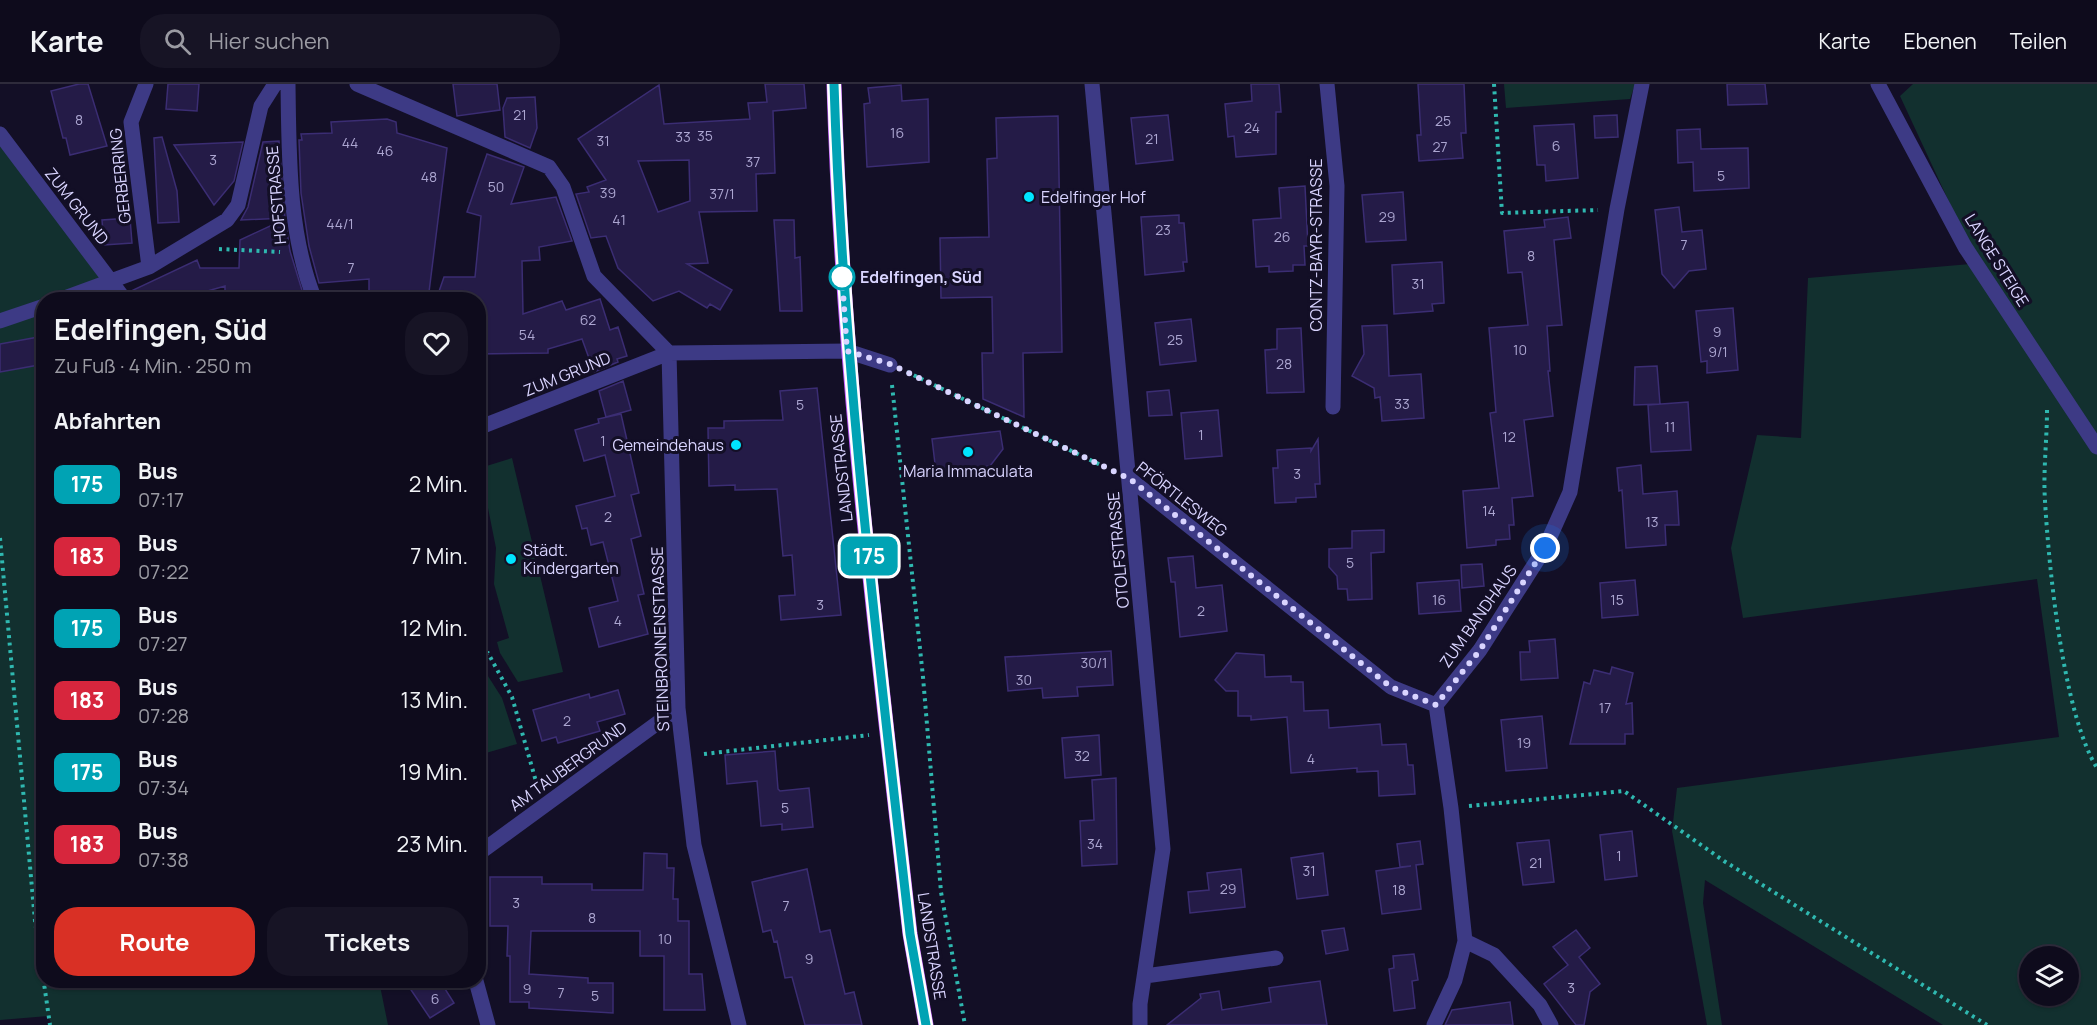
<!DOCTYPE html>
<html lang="de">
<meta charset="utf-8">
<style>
body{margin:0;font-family:Manrope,sans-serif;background:#171425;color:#f1f3f6;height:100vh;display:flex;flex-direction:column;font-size:22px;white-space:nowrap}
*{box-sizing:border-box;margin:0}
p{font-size:20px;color:#9b9ba3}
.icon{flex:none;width:33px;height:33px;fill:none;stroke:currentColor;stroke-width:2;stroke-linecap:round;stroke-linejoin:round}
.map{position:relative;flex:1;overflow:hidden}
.drawer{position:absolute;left:36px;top:208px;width:450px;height:696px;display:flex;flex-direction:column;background:#0e0b1c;border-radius:24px;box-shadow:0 2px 4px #0004,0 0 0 2px #2e2b3b}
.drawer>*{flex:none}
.badge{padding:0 12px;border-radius:9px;font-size:21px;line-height:39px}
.controls{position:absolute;left:2019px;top:862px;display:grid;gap:12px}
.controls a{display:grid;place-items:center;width:60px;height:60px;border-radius:50%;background:#0e0b1c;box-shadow:0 2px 4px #0004,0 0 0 2px #2e2b3b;font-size:30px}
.you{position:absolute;width:30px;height:30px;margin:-15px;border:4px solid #fff;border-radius:50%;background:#1a73e8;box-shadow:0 0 0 9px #1a73e833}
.map>.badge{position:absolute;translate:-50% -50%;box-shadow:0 0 0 3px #fff}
h2{padding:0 18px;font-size:22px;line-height:54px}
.round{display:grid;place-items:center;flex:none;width:63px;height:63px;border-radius:24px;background:#171425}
.overview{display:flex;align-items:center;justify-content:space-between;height:102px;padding:0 18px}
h1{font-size:28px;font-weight:700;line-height:45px}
.cta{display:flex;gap:12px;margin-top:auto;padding:12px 18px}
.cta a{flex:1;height:69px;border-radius:24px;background:#d93025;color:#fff;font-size:24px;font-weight:700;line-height:69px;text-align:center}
.cta a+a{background:#171425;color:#f1f3f6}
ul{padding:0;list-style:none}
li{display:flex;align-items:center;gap:18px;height:72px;padding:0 18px}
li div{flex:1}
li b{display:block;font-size:22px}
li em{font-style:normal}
li .badge{min-width:66px;font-weight:700;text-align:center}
header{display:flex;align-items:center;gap:36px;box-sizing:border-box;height:84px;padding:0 30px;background:#0e0b1c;border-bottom:2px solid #2e2b3b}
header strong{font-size:28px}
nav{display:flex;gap:33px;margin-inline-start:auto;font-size:21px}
.search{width:420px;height:54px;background:#171425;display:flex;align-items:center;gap:15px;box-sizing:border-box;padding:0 21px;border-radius:24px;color:#9b9ba3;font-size:22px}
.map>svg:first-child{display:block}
</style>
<header>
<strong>Karte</strong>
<div class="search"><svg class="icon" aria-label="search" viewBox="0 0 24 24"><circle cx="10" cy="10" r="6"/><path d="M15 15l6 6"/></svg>Hier suchen</div>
<nav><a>Karte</a><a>Ebenen</a><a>Teilen</a></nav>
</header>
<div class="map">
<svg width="2097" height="941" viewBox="0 0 2097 941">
<rect width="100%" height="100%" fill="#130f26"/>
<path fill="#12302f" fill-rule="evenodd" d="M1504,0H1635L1630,15L1506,24Z
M1913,0H2097V941H1943L1705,796L1703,819L1722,941H1707L1672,747L1677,704L2059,653L2037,495L1743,534L1731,464L1757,351L1801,354L1808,194L1982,179L1957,135L1900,12ZM2030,873H2068V912H2030Z
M0,51L113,197L65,216H44L43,313L37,315L40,328L44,327V897H379L388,941H52L48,932L0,936Z
M512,374L563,588L518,598L500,569L497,558L509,554L494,500L496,464L480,384Z
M479,578L502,614L517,660L479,671Z"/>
<path fill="#241b47" stroke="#3b2d73" stroke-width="1.5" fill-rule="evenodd" d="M79,0H88L107,62L70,71L66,54H63L51,7Z
M168,0H199L197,27L166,25Z
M453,0H497L500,26L457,32Z
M765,0H804L806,24L773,27L775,89L756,90L757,127L699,128L708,179L687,180L732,206L720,226L710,220L707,224L679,207L653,217L618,184L606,152L591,154L576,110L589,108L587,103L606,96L578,55L659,1L664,40L750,35L748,19L767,18ZM689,76L690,117L658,128L638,77Z
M1251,0H1279L1281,28H1276V70L1236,73L1234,52L1228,53L1225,20L1252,17Z
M1418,0H1464L1466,49H1461L1463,74L1419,77L1417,51H1421Z
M1727,0H1765L1767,20L1728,21Z
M901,1L902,17L928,15L929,78L867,83L864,20L870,19L868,4Z
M535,13L537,44L530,64L505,53L503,24L507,14Z
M1168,31L1173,76L1136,80L1131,34Z
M1617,31L1618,53L1595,54L1594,32Z
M1058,32L1062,268L1023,269L1024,333L983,315L982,269H993L992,213L941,214L940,154L989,153L987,75L997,74L996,34Z
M387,35L396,38L397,49L447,64L428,216H369V195L319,199L309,162L301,109L299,56H302L301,50L332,49L331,38Z
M1574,40L1578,94L1546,97L1545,81H1537L1534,42Z
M1700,45L1701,65L1748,64L1749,104L1694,107L1693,78L1678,79L1677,46Z
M162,53L177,107L179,138L158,139L154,54Z
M279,57L285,134L241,136L248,123L263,58Z
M243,58L234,97L214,121L174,61Z
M487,70L524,83L511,120L556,113L572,157L539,163L540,176L522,177L523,230L562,217L566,226L600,215L610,246L618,243L627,272L617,275L618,278L594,288L582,255L548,265V269L478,270V216H436L444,193H475L481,132L467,128Z
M1305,102L1308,162H1304L1305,181H1293V187L1269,188V182L1256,183L1253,136L1281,134L1279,104Z
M1403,108L1406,156L1366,158L1362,111Z
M1679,123L1682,148L1702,146L1706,185L1689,187L1674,204L1662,190L1655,126Z
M1179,131V139H1184L1187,178H1183L1184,187L1145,191L1141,133Z
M1568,133L1571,154L1554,156L1562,241L1547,242L1550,287H1548L1553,332L1524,336L1533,412L1512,414L1514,441H1509L1510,455L1496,456V461L1467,464L1463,407L1499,404L1490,329L1496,328L1489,244L1528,241L1522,188L1508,189L1504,147L1545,143L1544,136Z
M130,134L132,159L104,161L102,136Z
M285,135L290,167L305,216H225V202L176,216H135L131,207L197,176L200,184H239L240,156Z
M774,136H794L795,174L800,173L802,227H780Z
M1442,178L1444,219L1432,220L1433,227L1394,230L1392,181Z
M1733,224L1738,286L1707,289V277L1701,278L1696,227Z
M1191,235L1196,277L1160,281L1155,239Z
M1387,241L1389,292L1421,290L1424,334L1382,337L1380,313L1375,314L1374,304L1352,292L1364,270L1362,242Z
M1301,244L1304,308L1267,309L1265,266L1277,265V245Z
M44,252V280L0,288V260Z
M1657,282L1660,320L1634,321L1635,283Z
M623,297L631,326L606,333L599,307Z
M817,304L841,531L781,536L779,512L795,511L792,471L783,472L777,405L735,406V401L709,402L708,344H724V337L783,336L780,307Z
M1169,306L1172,331L1149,332L1147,308Z
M1688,318L1691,366L1651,368L1648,321Z
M1218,326L1222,372L1185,375L1181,329Z
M621,330L639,409L631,411L641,452L631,455L644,510L638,511L648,550L599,563L589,524L618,517L603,458L591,461L587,444L582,445L576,422L615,412L605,371L584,377L575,346L599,339L598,335Z
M1000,347L1003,365L990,382L936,388L932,355Z
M1318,355L1320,400H1315L1316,413L1296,414V418L1275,419L1273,384H1278L1277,366L1311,364V367Z
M1641,381L1643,410L1677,407L1679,441H1665L1666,461L1626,464L1622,406L1619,407L1617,384Z
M1384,446V468L1371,469L1372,515L1348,516L1347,505H1338L1337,492L1329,483V465L1352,464V447Z
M1193,472L1196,504L1222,501L1227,547L1180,553L1175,498H1171L1168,474Z
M1482,480L1484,502L1462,504L1461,481Z
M1459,496L1461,527L1419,530L1417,499Z
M1635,496L1638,531L1602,534L1600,499Z
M1555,555L1558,594L1521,596L1520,568H1530L1529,557Z
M1111,567L1113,601L1077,603L1078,612L1043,614L1042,604L1008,607L1005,573Z
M1236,569L1264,571L1265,593L1291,592V598H1303L1304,627L1328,626L1329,644L1380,640L1382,661L1406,660L1408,681H1413L1415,710L1379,712L1378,687L1357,688V684L1291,689L1287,633L1251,636V632H1238V607H1226L1215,596Z
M1612,583L1633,589L1626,620L1632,619L1633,650H1625V660H1570L1584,598L1590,600L1594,586L1610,590Z
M618,606L625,630L597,638L600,647L558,659L556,653L542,657L533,626L589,610L590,614Z
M1542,632L1547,684L1506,687L1501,636Z
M1099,651L1101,691L1065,694L1062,654Z
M775,667L778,705L780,707L809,704L813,743L782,746V740L761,742L757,697L727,700L725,671Z
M1116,694L1117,780L1082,782L1080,737L1094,736L1092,696Z
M1632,747L1637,792L1605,796L1600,751Z
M1549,756L1554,798L1523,801L1517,759Z
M1420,757L1423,780L1416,781L1421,825L1382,830L1376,787L1411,782L1400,783L1397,760Z
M644,769L667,770V784H674L673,815H678V837H689V890H702L705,926H664V872H640V847H531L529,890L588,894V899H613V929L529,924V918H510V872H507L508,842H490V793H542V800H592V806H643Z
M1323,769L1328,811L1297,815L1291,774Z
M807,785L820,848L830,846L845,910L854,908L862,941H805L792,893L785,894L777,857L774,858L771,846L763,848L752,798Z
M1241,785L1245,823L1190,829L1188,808L1209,806L1207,789Z
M1344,844L1348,866L1326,870L1322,847Z
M1576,846L1590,864L1579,873L1600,900L1590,908L1584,941H1576L1544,900L1568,881L1553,863Z
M1414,870L1418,896L1412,897L1415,924L1394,927L1389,885L1394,884L1393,872Z
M405,897H440L454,919L430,934Z
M1320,897L1327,941H1167L1201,914L1200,910L1219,907L1222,926L1271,918L1269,904Z
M1510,918L1513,941H1445L1452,926Z"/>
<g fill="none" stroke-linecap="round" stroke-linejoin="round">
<path stroke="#2fb8b0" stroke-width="4" stroke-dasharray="3 4.5" stroke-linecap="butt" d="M1494,0L1502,129L1598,126
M219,165L280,168
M907,288L1109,385
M892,301L923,593L941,808L965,941
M2047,326C2047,356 2043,387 2045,417C2049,485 2063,629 2097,684
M0,454L35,837L50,941
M478,571L488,569L512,613L537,701
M704,670L869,651
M1469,722L1624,707L1724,777L1987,941"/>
<path stroke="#3d3a85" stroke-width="15" d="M146,0L131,38L149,183
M288,0C289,71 288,150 315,216
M357,0L549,83L563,103L594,192L669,269
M1092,0L1163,765L1140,920V941
M1327,0L1337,102L1333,323
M1878,0L1965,163L2097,363
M0,50L125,216
M59,216L149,183L227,136L238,121L261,22L275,0
M0,237L44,222
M669,269L678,624L694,761L739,941
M478,344L669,269L847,267L890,281
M1130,395L1391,603L1436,621
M478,770L678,624
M1465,857L1494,871L1540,921L1551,941
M1145,892L1276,874
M476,897L488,941
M1434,941L1455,896L1465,857L1451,724L1436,621L1480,566L1545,464L1570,408L1617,125L1642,0"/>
<path stroke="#c25bff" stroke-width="15" d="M834,0C842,284 878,567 910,850L926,941"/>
</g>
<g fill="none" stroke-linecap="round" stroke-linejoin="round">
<defs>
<path id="line" d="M834,0C843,284 878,567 910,850L926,941"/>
</defs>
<use href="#line" stroke="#fff" stroke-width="14"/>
<use href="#line" stroke="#00a3b4" stroke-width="9"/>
<path stroke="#d9d4ff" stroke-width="6" stroke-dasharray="0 10.8" d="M842,193L847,267L890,280L1130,395L1391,603L1436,621L1480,566L1545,464"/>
</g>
<g fill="#00e5ff" stroke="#130f26" stroke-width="2">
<circle cx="1029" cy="113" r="6"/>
<circle cx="736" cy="361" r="6"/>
<circle cx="968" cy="368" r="6"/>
<circle cx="511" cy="475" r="6"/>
</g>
<circle fill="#fff" stroke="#00a3b4" stroke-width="3" cx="842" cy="193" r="12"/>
<g text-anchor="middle" stroke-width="6" stroke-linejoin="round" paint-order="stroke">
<g font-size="14" fill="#aca6d1">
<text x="520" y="36">21</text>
<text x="79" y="41">8</text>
<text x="1443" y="42">25</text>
<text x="1252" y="49">24</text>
<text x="897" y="54">16</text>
<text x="705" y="57">35</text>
<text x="683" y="58">33</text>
<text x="1152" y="60">21</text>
<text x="603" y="62">31</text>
<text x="350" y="64">44</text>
<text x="1556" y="67">6</text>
<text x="1440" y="68">27</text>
<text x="385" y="72">46</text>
<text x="213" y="81">3</text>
<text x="753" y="83">37</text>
<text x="1721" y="97">5</text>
<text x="429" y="98">48</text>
<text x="496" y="108">50</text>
<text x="608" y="114">39</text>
<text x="722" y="115">37/1</text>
<text x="1387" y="138">29</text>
<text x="619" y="141">41</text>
<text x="340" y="145">44/1</text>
<text x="1163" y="151">23</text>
<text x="1282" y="158">26</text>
<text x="1684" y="166">7</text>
<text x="1531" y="177">8</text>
<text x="351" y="189">7</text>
<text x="1418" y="205">31</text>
<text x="588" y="241">62</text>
<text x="1717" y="253">9</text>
<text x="527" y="256">54</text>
<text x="1175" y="261">25</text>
<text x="1520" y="271">10</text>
<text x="1718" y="273">9/1</text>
<text x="1284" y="285">28</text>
<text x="1402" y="325">33</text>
<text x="800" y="326">5</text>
<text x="1670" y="348">11</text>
<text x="1201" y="356">1</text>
<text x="1509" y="358">12</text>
<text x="603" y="362">1</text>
<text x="1297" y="395">3</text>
<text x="1489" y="432">14</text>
<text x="608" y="438">2</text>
<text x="1652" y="443">13</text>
<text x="1350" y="484">5</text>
<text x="1439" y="521">16</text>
<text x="1617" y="521">15</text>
<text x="820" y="526">3</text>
<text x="1201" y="532">2</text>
<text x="618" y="542">4</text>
<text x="1094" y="584">30/1</text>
<text x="1024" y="601">30</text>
<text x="1605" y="629">17</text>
<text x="567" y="642">2</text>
<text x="1524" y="664">19</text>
<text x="1082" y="677">32</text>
<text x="1311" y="680">4</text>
<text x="785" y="729">5</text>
<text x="1095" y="765">34</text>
<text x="1619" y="777">1</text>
<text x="1536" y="784">21</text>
<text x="1309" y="792">31</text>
<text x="1228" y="810">29</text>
<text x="1399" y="811">18</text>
<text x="516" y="824">3</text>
<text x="786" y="827">7</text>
<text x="592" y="839">8</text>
<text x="665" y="860">10</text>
<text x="809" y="880">9</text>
<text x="1571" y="909">3</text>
<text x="527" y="910">9</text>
<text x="561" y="914">7</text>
<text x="595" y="917">5</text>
<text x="435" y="920">6</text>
</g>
<g font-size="16" fill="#d9d4ff" stroke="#130f26">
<text transform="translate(120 92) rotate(-96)" y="6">GERBERRING</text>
<text transform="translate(276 111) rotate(-95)" y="6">HOFSTRASSE</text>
<text transform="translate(77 122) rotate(52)" y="6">ZUM GRUND</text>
<text transform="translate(1316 161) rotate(-90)" y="6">CONTZ-BAYR-STRASSE</text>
<text transform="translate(1997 176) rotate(58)" y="6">LANGE STEIGE</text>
<text transform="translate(567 290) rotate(-22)" y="6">ZUM GRUND</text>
<text transform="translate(841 384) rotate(-96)" y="6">LANDSTRASSE</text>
<text transform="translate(1182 415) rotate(38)" y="6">PFÖRTLESWEG</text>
<text transform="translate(1118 466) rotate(-95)" y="6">OTOLFSTRASSE</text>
<text transform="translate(1478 532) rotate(-55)" y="6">ZUM BANDHAUS</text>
<text transform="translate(660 555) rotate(-92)" y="6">STEINBRONNENSTRASSE</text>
<text transform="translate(568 682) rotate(-36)" y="6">AM TAUBERGRUND</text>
<text transform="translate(932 862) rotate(81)" y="6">LANDSTRASSE</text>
</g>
<g font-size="16" fill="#d9d4ff" stroke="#130f26" text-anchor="start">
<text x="1041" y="119">Edelfinger Hof</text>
<text x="724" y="367" text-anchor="end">Gemeindehaus</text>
<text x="968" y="393" text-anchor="middle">Maria Immaculata</text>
<text x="523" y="472">Städt.<tspan x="523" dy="18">Kindergarten</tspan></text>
</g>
<g font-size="16" font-weight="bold" fill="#d9d4ff" stroke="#130f26" text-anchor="start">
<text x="860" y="199">Edelfingen, Süd</text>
</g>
</g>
</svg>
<div class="controls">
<a><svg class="icon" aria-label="layers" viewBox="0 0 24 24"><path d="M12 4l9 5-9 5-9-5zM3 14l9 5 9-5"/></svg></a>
</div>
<div class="you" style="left:1545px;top:464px"></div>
<b class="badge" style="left:869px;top:472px;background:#00a3b4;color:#fff">175</b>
<section class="drawer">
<div class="overview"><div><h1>Edelfingen, Süd</h1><p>Zu Fuß · 4 Min. · 250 m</p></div><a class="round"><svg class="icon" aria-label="heart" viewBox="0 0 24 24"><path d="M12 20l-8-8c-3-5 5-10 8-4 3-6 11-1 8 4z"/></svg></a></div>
<h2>Abfahrten</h2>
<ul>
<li><span class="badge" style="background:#00a3b4;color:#fff">175</span><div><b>Bus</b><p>07:17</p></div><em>2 Min.</em></li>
<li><span class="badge" style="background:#d7263d;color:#fff">183</span><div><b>Bus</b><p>07:22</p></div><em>7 Min.</em></li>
<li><span class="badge" style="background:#00a3b4;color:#fff">175</span><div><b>Bus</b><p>07:27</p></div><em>12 Min.</em></li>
<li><span class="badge" style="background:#d7263d;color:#fff">183</span><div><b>Bus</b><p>07:28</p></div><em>13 Min.</em></li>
<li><span class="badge" style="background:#00a3b4;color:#fff">175</span><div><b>Bus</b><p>07:34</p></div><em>19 Min.</em></li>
<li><span class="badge" style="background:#d7263d;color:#fff">183</span><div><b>Bus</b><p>07:38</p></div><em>23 Min.</em></li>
</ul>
<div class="cta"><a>Route</a><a>Tickets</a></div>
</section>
</div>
